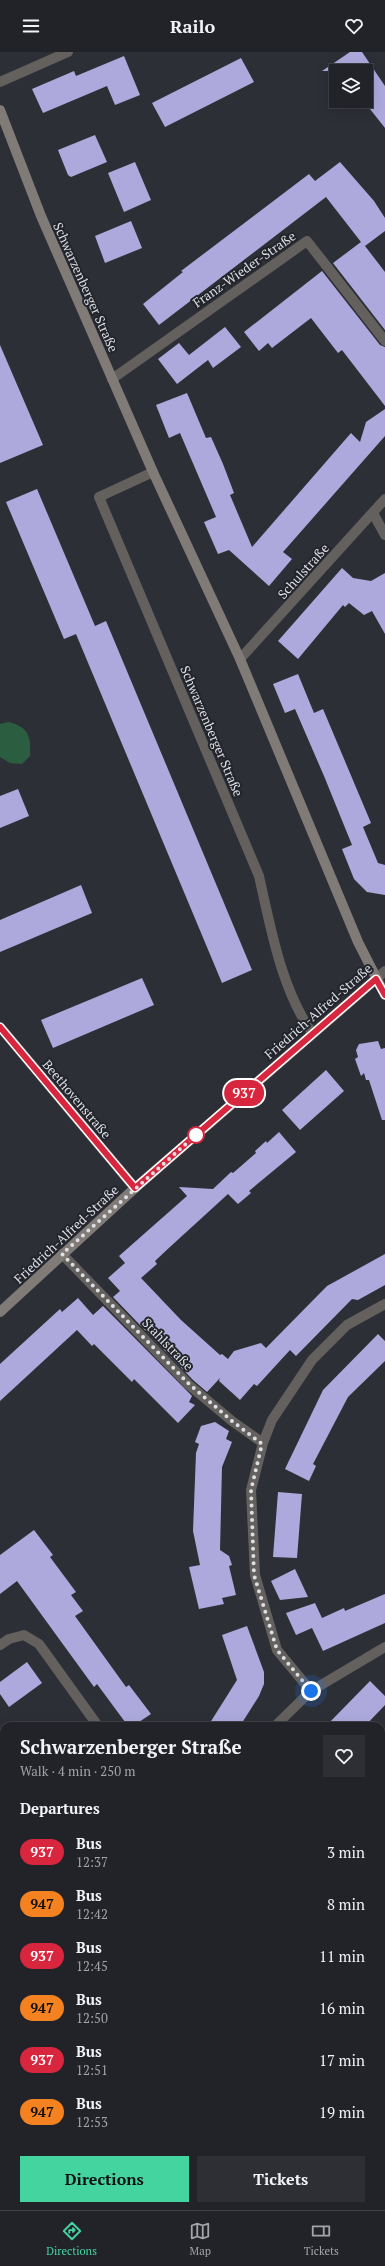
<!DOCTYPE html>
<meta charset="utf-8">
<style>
body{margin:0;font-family:"PT Serif",serif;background:#2e2f34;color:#f1f3f6;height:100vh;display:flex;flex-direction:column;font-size:15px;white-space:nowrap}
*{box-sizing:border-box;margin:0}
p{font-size:13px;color:#a2a4a8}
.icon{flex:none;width:22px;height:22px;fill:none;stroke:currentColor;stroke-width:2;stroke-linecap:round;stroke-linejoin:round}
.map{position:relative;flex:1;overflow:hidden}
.details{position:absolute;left:0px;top:1670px;width:385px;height:488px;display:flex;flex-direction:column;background:#222328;border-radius:12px 12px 0 0;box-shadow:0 4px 16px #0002,0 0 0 1px #3f4045}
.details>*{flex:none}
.badge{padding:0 8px;border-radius:13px;font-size:14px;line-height:26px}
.controls{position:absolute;left:329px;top:12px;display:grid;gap:8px}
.controls a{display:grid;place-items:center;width:44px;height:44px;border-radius:0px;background:#222328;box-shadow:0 4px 16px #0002,0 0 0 1px #3f4045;font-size:20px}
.you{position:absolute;width:20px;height:20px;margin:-10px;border:3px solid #fff;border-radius:50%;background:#1a73e8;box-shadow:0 0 0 6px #1a73e833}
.map>.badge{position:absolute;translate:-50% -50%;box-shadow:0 0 0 2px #fff}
h2{padding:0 20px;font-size:15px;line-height:36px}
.round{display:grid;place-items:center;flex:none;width:42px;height:42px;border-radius:0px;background:#2e2f34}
.overview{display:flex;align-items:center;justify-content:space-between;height:68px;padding:0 20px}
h1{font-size:19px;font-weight:800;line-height:30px}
.action{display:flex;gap:8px;margin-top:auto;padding:8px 20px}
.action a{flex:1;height:46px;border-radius:0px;background:#43d4a0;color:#111;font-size:16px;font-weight:800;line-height:46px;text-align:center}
.action a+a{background:#2e2f34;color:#f1f3f6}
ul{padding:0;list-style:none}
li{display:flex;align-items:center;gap:12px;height:52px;padding:0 20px}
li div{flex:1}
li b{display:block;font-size:15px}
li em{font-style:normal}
li .badge{min-width:44px;font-weight:700;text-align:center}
header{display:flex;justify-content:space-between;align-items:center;height:52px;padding:0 20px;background:#222328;font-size:18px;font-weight:800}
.menu{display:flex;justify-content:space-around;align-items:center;height:56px;border-top:1px solid #3f4045;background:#222328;font-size:11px;color:#a2a4a8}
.menu a{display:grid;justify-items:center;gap:2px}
.menu .active{color:#43d4a0}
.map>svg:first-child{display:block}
</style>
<header><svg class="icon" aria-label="menu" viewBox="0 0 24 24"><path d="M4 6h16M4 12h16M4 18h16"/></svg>Railo<svg class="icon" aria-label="heart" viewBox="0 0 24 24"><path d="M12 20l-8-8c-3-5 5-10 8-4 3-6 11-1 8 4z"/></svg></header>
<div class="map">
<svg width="385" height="2158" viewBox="0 0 385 2158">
<rect width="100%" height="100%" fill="#2d2f36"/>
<path fill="#2b5e41" d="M8,670C29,675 31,684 30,704L22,712L10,711L0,705V672Z
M248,2154H262L264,2158H240Z"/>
<path fill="#ada9dd" d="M350,0H362L385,34V76L366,52V19H322Z
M124,4L140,43L115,53L107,34L43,61L32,37L74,19L76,24Z
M241,6L254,30L165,75L152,51Z
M95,83L107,110L71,125L68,123L58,98Z
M135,110L151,148L124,160L108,121Z
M340,110L374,149L385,166V179L365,194L385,220V278L333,211L361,190L326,145L159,273L143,252L183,220L181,219L309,122L315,129Z
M131,169L142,196L105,211L95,184Z
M322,219L380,293L385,295V354L342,298L338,301L311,266L272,296L268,291L259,299L244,280Z
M225,275L241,295L213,316L208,308L177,332L158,307L179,291L189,303Z
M0,293L43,393L0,411Z
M187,341L206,386L211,385L223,412L234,441L230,443L252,495L351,381L360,390L366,370L385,357V384L283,500L292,507L269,534L229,498L218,502L204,470L216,465L180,381L169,386L156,353Z
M37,437L95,574L106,569L252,918L222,931L76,582L64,587L6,450Z
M342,516L353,526L371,529L385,521V582L372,559L364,563L349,551L345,555L343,553L298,607L278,589Z
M298,622L314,661L323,657L371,771L363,775L378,811L385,813V843L367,840L354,827L342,797L352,793L324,724L295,657L285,661L273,632Z
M18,737L29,764L0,776V744Z
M81,833L92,861L0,900V868Z
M142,926L154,953L53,996L41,968Z
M378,989L381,997L385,996V1068H382L369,1028H366L364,1021L361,1024L355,1007L358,1005L356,998L359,992Z
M326,1018L344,1039L300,1078L282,1058Z
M279,1080L296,1100L249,1139L251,1141L238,1152L228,1142L171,1194L155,1209L157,1212L141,1226L181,1268L220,1303L222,1302L228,1307L234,1299L261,1291L266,1296L327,1234L385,1202V1233L358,1248L352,1247L296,1304L290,1298L257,1334L254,1332L240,1348L219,1329L220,1326L207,1340L193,1328L113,1245L120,1239L108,1226L125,1211L119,1204L187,1144L179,1135L213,1137L231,1120L233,1121L256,1101L255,1099L266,1089L267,1091Z
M78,1246L93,1263L103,1254L192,1344L189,1350L195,1353L178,1371L134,1327L132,1330L94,1292L92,1294L77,1278L0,1349V1312L60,1257L62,1260Z
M378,1282L385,1289V1309L348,1345L313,1412L316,1414L309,1429L285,1417L323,1338Z
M215,1370L229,1379L226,1387L232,1390L222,1415L220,1498L229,1504L232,1513L229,1514L236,1543L222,1546L224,1552L199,1557L189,1515L200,1513L193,1479L196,1401L199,1392L195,1390L201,1374Z
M278,1440L302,1442L297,1506L273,1505Z
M34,1478L53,1503L50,1505L76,1540L71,1543L83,1559L75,1564L126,1635L129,1633L151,1662L133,1674H128L97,1632L94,1635L17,1529L0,1542V1503Z
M295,1517L308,1545L280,1548L271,1529Z
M385,1542V1571L323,1599L312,1576L296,1583L286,1561L315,1551L322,1566L344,1556L345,1559Z
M247,1574L264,1620V1632L259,1644L240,1674H208L237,1628L222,1583Z
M27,1610L42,1631L9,1655L0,1642V1630Z
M370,1629L385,1644V1653L365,1674H326Z"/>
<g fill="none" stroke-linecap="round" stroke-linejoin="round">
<path stroke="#64605e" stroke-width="10" d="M0,30L68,0
M112,327L307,189L385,289
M153,420L99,445L259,824C271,877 281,936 312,981
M373,461L385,483
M240,607L385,447
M376,927L385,919
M0,975L135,1136
M62,1202L189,1333L232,1369L263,1391
M0,1593L9,1587L24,1583L39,1592L98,1674
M311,1639L277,1598L255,1523L251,1438L263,1391L272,1368L312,1308L347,1273L385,1252
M275,1674L311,1639L385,1595
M0,1864L4,1863
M381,1989L385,1987
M283,2154L285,2158
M219,2158L227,2154"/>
<path stroke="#817b78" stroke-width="10" d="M0,58L41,164L153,420L240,607L358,890L385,943
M0,1260L135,1136L376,927"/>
</g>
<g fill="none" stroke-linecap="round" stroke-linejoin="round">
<defs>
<path id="line" d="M0,975L135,1136L376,927L385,943"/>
</defs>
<use href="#line" stroke="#fff" stroke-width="9"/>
<use href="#line" stroke="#d7263d" stroke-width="6"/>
<path stroke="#dedfe4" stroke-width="4" stroke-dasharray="0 7.2" d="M196,1083L62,1202L189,1332L232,1369L262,1392L251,1438L254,1523L277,1598L311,1639"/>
</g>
<circle fill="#fff" stroke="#d7263d" stroke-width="2" cx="196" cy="1083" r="8"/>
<g text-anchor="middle" stroke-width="4" stroke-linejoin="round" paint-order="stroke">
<g font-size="13" fill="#dedfe4" stroke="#23252c">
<text transform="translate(244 217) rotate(-35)" y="5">Franz-Wieder-Straße</text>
<text transform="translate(86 235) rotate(66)" y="5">Schwarzenberger Straße</text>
<text transform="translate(303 519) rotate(-48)" y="5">Schulstraße</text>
<text transform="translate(212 679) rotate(67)" y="5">Schwarzenberger Straße</text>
<text transform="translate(318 959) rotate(-41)" y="5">Friedrich-Alfred-Straße</text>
<text transform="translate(77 1047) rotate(50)" y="5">Beethovenstraße</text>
<text transform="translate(66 1182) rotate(-43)" y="5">Friedrich-Alfred-Straße</text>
<text transform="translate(168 1292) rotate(46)" y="5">Stahlstraße</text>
</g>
</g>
</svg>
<div class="controls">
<a><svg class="icon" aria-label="layers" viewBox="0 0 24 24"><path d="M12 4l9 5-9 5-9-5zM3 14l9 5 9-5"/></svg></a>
</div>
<div class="you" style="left:311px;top:1639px"></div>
<b class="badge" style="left:244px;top:1041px;background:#d7263d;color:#fff">937</b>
<section class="details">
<div class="overview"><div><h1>Schwarzenberger Straße</h1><p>Walk · 4 min · 250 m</p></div><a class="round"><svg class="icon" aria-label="heart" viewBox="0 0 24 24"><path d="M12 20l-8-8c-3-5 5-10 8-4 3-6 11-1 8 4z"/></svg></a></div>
<h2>Departures</h2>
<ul>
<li><span class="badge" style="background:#d7263d;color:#fff">937</span><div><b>Bus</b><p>12:37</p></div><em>3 min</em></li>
<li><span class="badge" style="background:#f58220;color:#111">947</span><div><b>Bus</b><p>12:42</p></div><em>8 min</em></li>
<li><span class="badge" style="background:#d7263d;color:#fff">937</span><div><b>Bus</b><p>12:45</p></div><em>11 min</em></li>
<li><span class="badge" style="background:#f58220;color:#111">947</span><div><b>Bus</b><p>12:50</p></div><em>16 min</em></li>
<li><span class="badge" style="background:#d7263d;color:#fff">937</span><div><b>Bus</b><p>12:51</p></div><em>17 min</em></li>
<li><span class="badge" style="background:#f58220;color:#111">947</span><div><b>Bus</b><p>12:53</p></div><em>19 min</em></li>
</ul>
<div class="action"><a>Directions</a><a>Tickets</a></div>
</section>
</div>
<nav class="menu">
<a class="active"><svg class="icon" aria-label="directions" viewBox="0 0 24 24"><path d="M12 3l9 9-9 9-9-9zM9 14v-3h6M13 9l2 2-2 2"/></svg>Directions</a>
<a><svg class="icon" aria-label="map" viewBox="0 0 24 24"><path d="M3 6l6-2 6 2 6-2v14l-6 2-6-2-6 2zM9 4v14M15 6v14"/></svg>Map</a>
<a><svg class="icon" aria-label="tickets" viewBox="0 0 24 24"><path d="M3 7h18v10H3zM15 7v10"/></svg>Tickets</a>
</nav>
